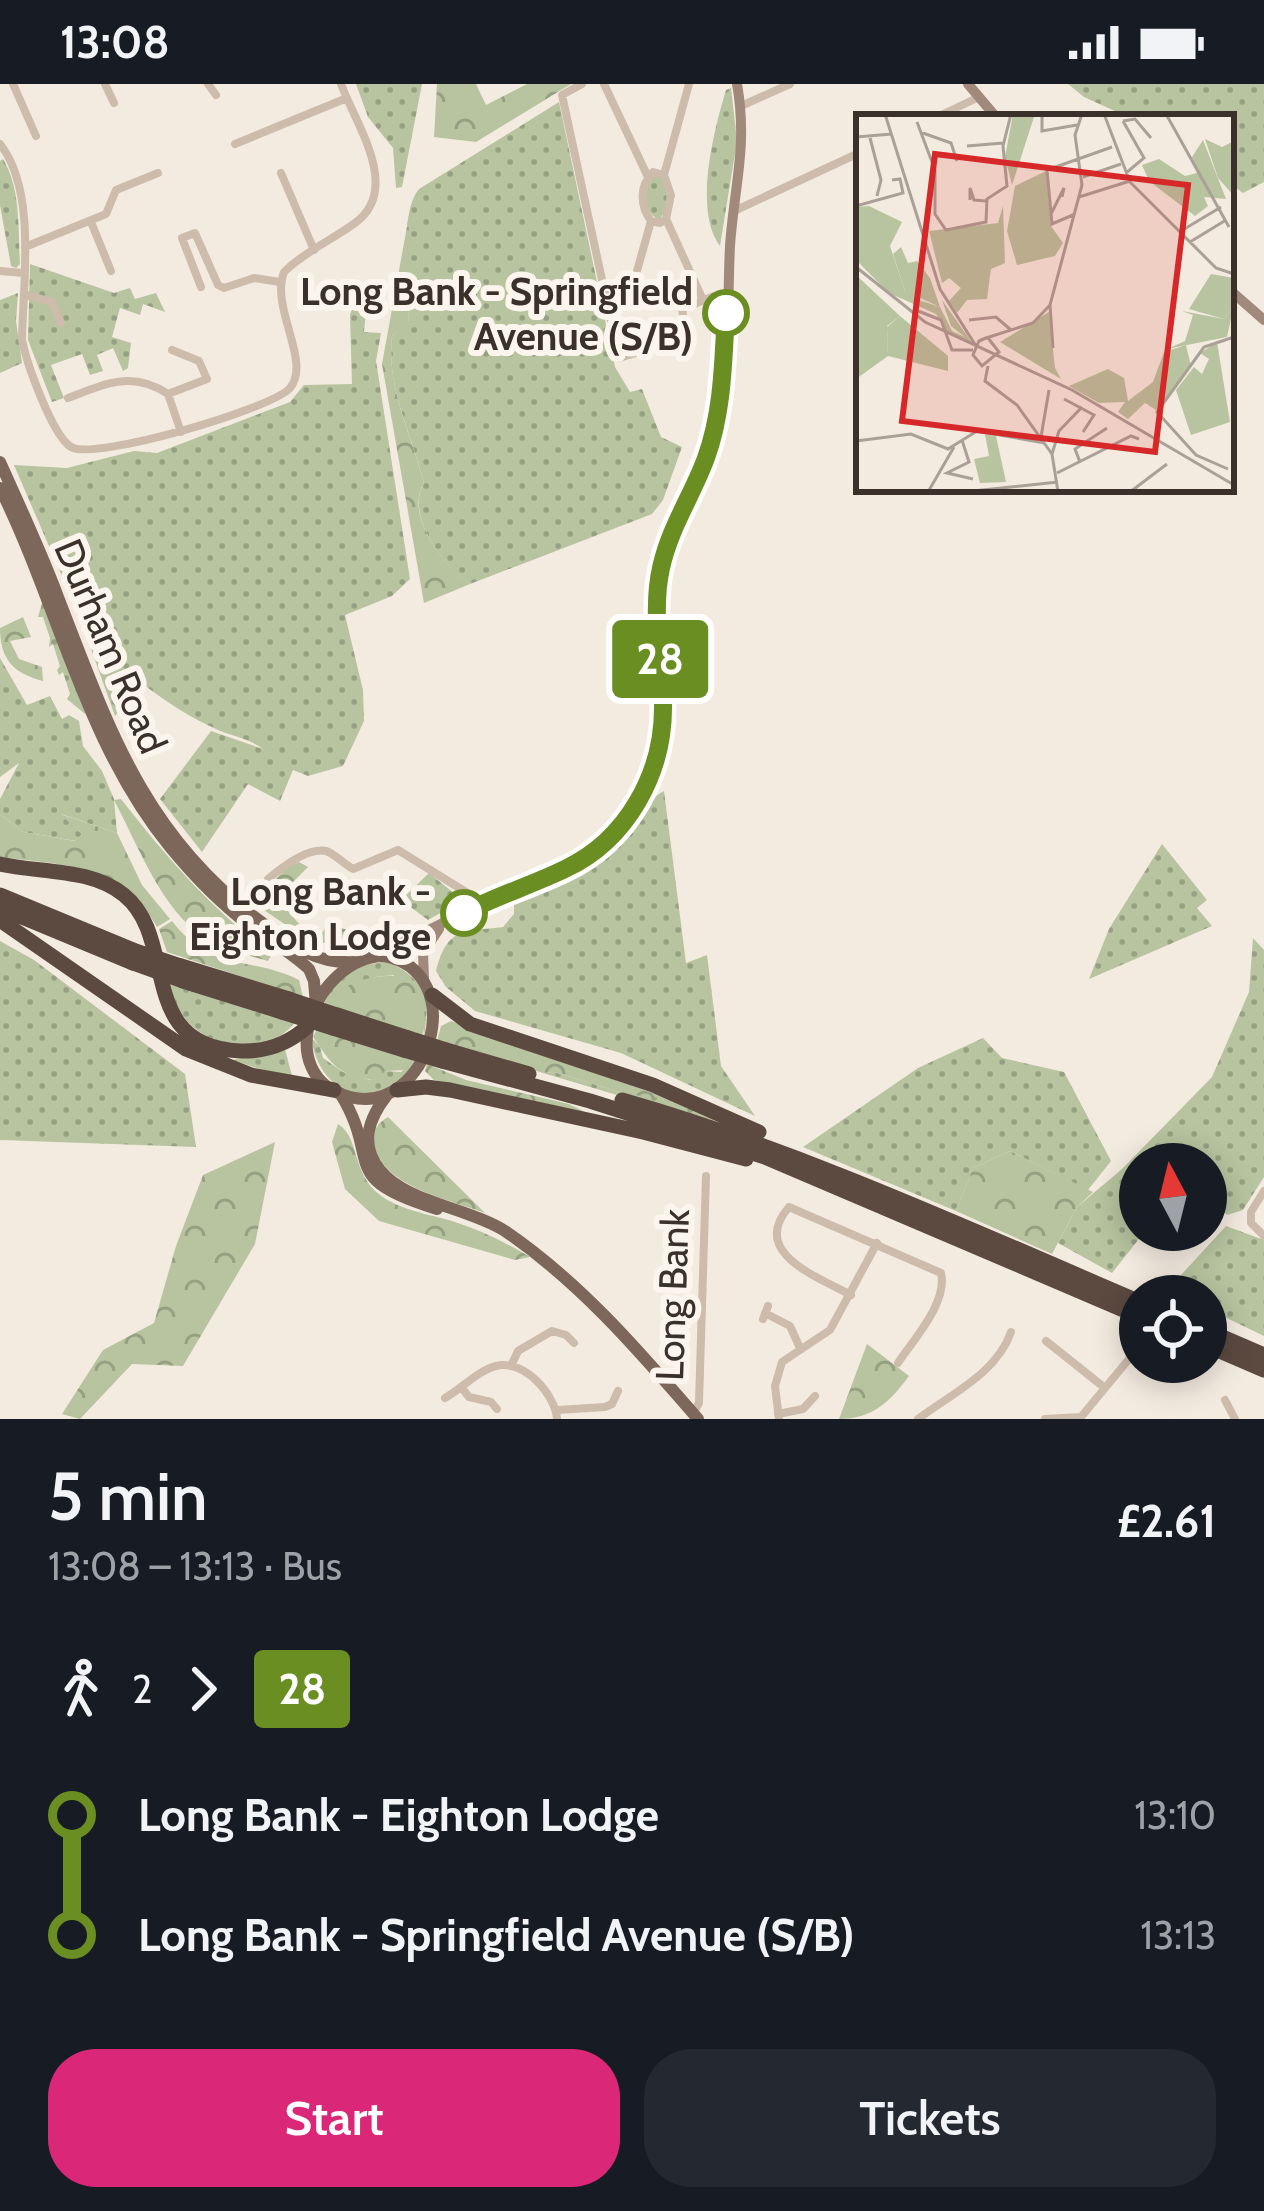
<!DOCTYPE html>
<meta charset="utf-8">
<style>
body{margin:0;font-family:Cabin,sans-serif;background:#242831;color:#f1f3f6;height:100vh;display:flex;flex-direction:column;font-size:45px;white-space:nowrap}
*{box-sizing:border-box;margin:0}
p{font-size:39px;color:#9ea1a6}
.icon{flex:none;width:66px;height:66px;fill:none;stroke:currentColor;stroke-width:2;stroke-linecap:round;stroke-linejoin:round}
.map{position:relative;height:1335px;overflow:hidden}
.drawer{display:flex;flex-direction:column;background:#171b24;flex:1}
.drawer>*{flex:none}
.badge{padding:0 24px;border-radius:9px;font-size:42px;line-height:78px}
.needle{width:78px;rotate:353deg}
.buttons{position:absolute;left:1119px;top:1059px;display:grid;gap:24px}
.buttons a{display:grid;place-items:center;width:108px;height:108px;border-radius:50%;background:#171b24;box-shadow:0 6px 30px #0003;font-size:60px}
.map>.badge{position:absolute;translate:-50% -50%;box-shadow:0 0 0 6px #fff}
.legs{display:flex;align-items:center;gap:18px;height:132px;padding:0 48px;font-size:39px}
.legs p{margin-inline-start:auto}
.headline{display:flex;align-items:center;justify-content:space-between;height:204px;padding:0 48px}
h1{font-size:66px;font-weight:600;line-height:90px}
.action{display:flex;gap:24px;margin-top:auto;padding:24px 48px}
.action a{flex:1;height:138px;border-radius:48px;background:#db2777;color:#fff;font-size:48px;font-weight:600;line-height:138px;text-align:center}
.action a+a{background:#242831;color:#f1f3f6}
ul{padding:0 48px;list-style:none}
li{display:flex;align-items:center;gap:42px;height:120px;font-size:45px}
li i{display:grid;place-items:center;width:18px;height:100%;margin:0 15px;background:currentColor}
li i::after{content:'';width:30px;height:30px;margin:-15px;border:9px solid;border-radius:50%;background:#171b24}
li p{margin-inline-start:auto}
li:first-child i{background:linear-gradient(#0000 50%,currentColor 0)}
li:last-child i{background:linear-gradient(currentColor 50%,#0000 0)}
.status{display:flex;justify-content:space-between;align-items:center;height:84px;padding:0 60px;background:#171b24;direction:ltr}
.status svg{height:33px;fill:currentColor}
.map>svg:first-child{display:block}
</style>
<div class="status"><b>13:08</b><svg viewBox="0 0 49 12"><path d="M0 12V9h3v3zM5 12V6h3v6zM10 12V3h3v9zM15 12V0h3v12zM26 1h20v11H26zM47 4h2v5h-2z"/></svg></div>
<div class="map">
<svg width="1264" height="1335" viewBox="0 0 1264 1335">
<defs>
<pattern id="green-dots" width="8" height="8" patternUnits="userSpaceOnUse" patternTransform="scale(3)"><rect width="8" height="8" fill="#b7c49f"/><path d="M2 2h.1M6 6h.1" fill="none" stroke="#96a082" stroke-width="1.8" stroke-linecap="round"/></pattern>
<pattern id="forest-crowns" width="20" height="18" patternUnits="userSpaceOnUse" patternTransform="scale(3)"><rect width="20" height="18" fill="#b7c49f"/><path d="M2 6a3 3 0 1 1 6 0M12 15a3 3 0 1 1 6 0" fill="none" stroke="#96a082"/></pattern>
</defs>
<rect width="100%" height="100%" fill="#f4ebe0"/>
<path fill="url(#green-dots)" d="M356,0H422L402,103L396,104L393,64L368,33Z
M1068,0H1264V98L1243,109L1231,100V33H1145L1140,29L1128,33L1084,13Z
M731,4L737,57L720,162C693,126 714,46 726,6Z
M559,18L615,283L630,308L642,305L661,353L682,363L663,416L652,430L470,500C442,481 405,431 424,399C412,351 386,303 392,252L409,238C407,207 399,128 419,105Z
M3,75C21,104 18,147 20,180L16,184L11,182L0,121V77Z
M653,91L660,92C669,106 670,123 659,136C642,128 644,104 653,91Z
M30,180L114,209L130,204L135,215L156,209L165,228L143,220L140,231L120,224L112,253L131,259L128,284L123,287L113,264L97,271L103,287L90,291L82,270L51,281L64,314L52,318L28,256Z
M18,209L16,237L22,279L0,289V216Z
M355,216L367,217L364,248L381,249L376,277L410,495L392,512L345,531L363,606L364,637L343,682L308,692L293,686L280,717L248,700L202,768L160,715L211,647L263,665C248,654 234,653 218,646C191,634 166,618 143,600L115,632L80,534L14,381L67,384L134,367L157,369L290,318L304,301L352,300L350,231Z
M43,516L86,628L85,630L67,615L70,610L63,588L59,591L57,586L60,582L53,560L49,563L50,554L43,533H38Z
M0,574L27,621L50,612L62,635L69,631L79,637L83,662L102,687L114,715L117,749L61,730L82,750L76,757L23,748L0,730V715L19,679L0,693Z
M664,707L686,879L707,871L721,982L755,1032L621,969L475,927L446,903L436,887C448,841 465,848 503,843L514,830V819C545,806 582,794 607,771C624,755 647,714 664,707Z
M1162,760L1207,816L1197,824L1212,842L1089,895L1109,845Z
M429,789L455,810L458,819L428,836L401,816Z
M1253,854L1264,866V1093L1243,1126L1227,1131L1206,1113V1080H1140V1146H1146L1112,1189L1058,1159L1077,1123L1122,1085L1212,993L1249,908Z
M0,857L34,876L185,990L196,1063L0,1056Z
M389,878C427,898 430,912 424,953L421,917L393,891L375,893L328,921L324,920C337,891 358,879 389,878Z
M164,896L295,938C272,970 216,967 189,939C178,928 172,910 164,896Z
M311,953L320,963L323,974L343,988L370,996L385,987L401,988L415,976C385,1033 320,1017 311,953Z
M983,954L1002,974L1064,988L1111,1077L1088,1106L1010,1067L973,1084L956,1127L803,1063L918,984Z
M285,965L293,996L233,976Z
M554,988L626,1010H657L748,1050L543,989Z
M1226,1142L1264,1156V1252L1206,1224V1212L1176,1209L1181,1191Z"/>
<path fill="url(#forest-crowns)" d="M437,0H476L486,21L527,0H571L476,58L434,53Z
M410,126L406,186L409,239L392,252C386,303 412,352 424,399C404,431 443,481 470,500L424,519L382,280Z
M23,533L31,553L10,557L19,575L42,583L43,597C13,589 0,575 0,544Z
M121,715C167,774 212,826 272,870L268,877C249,871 223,866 206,855C161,826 138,761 114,716Z
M0,730L23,748L75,757L82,750L60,730L117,749L142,801L170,835L157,843C120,778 67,782 0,773Z
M299,778L308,783L280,811C290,829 299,848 322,849L328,840L348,846L355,857L351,861L311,858L252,818L288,783Z
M172,837C214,891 246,870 299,896L303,913L167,868L159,845Z
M404,892C422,910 429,926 422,952L328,921C344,895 375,891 404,892Z
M451,937L658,1011V1014L626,1010L554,988L543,989L437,957L441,942Z
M317,945L415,976L407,986L385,987L375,996C337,992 332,980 313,953Z
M427,980L466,996L569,1020L585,1028L434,996L425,987Z
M388,1033L485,1129C451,1116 377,1102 374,1056C374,1044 378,1039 388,1033Z
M338,1040C360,1053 351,1089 380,1111C400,1126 428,1130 452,1137C480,1146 505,1158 530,1173L515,1176L379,1137L345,1105L332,1058Z
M275,1058L255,1160L183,1282L132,1280L80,1335L62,1330L103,1266L154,1239L176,1162L203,1091Z
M1010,1067L1093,1108L1077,1123L1052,1170L956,1127L973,1084Z
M867,1260L909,1292C890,1318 872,1335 839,1335Z"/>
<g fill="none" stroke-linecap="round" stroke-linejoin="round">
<path stroke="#cdbbab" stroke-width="8" d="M13,0L36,52
M105,0L114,19
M208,0L216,11
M582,0L562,11L619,274L687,254L682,225L714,212H727
M604,0L648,93
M741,22L790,0
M937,33L977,14
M0,60C37,107 23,199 22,255C26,278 52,351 71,363C94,377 272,325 290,304C312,278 270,224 284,188C304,168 332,156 355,139C402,105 356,41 341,0
M235,60L347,14
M653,88L664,91L671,111L666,135L660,139L651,137C640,122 639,102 653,88Z
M281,89L314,166
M664,91L689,0
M734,127L859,69
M666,135L703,216
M91,138L111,187
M25,163L106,130L116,106L158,89
M0,187L24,189
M201,203L182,154L195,149L218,201L224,204L254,194L280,198
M24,210L52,218L61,239
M607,224L630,212L651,137
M168,310L207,295L199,277L172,266
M68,314C105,300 132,286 168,310L181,348
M268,795C281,784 307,763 326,767C334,769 345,781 353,785L398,766L482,818
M1264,1107L1251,1128V1139L1264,1152
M851,1211C818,1193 749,1169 789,1123L941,1189C948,1218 914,1255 898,1279
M765,1229L790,1242L800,1264
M763,1235L768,1222
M1046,1257L1105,1304
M1173,1278L1178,1281
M511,1282L518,1267L552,1247L566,1251L574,1259
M462,1304L469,1313L491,1318L497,1325
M445,1314C461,1305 479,1286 496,1282C524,1275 555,1310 557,1335
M1225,1316L1235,1335
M557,1326L605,1323L612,1320L618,1307
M694,1328L699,1319L706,1092
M778,1330L803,1325L815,1312
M1081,1333L1134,1269L1140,1266
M779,1335L775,1302L782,1278L830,1246L877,1159
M918,1335C951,1310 997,1289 1011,1248
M1045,1335L1081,1333"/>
<path stroke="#a18a7c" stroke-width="10" d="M968,0L996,33
M1231,207L1264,236
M374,871C410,857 444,838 480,820C530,797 585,786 621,741C690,658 643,579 660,487C670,436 702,394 716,344C731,290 727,219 730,162C734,103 748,62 737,0
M424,894L423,869L439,845"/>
<path stroke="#7d675b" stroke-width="12" d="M0,378C20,423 41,467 58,513C109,644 144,753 264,840C293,862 316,880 354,878
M0,404C59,523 85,659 170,763C193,791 220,819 249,841C269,856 291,868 309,885L314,897L316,921
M384,872C472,888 429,1033 350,1013C269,993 314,873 384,872Z
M340,1009C383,1078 335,1094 437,1125
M387,1011C369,1034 359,1060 380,1086C405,1118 469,1124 505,1147C580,1198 639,1267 698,1335"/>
<path stroke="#5c4a41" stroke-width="15" d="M0,780C40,789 91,784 124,811C179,855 135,962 240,967C266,968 288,960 307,943
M0,811L133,866
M0,824L133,879
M0,836L186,965L251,991L334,1006
M181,882L289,915
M183,897L282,928
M432,911L470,940L653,1001L759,1048
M337,931L408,954
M333,944L404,966
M446,966L529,990
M442,977L590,1017L765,1073L1140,1233
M397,1006L426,1003L450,1006L643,1048L746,1075
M622,1016C801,1067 969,1145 1140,1218
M1206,1246L1264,1271
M1206,1261L1264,1286"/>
<path stroke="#5c4a41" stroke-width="15" d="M133,866L181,882
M133,879L183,897
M289,915L337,931
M282,928L333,944
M408,954L446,966
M404,966L442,977"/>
</g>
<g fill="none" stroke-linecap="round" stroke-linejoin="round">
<defs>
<path id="line-1" d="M464,829C496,812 532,801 565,785C627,756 664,689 663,621C662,576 651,529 661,484C670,443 692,412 706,374C723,327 723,278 726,229"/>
</defs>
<use href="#line-1" stroke="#fff" stroke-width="27"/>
<use href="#line-1" stroke="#6b8e23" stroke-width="18"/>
</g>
<g fill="#fff" stroke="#6b8e23" stroke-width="6">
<circle cx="726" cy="229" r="21"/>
<circle cx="464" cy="829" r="21"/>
</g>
<g text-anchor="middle" stroke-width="12" stroke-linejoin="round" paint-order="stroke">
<g font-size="39" font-weight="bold" fill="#3b302a" stroke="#fbf5ed" text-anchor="end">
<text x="693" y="221">Long Bank - Springfield<tspan x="693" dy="45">Avenue (S/B)</tspan></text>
<text x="431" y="821">Long Bank -<tspan x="431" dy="45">Eighton Lodge</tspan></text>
</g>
<g font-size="39" fill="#3b302a" stroke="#fbf5ed">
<text transform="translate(111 562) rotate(67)" y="14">Durham Road</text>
<text transform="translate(672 1211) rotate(-88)" y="14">Long Bank</text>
</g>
</g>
<g transform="translate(856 30)">
<rect width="378" height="378" fill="#f4ebe0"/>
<path d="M157,0H179L156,71L149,43ZM347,26L370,85L348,83L352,92L339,102L293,67L286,51L303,45L329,62L341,59L336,43ZM190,57L195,112L207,129L199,142L161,151L151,117L159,72ZM147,92L149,149L135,155L131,185L111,186L101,199L93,187L105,174L93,164L86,169L73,117L142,109ZM45,133L52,149L61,147L74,164L84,193L49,177L37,140ZM355,160L378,164V191L368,205L333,195ZM193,198L199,254L205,265L144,228ZM44,202L92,242V257L32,242L31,213ZM361,228L374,308L335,321L320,276L338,253L346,260L353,245L344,239ZM330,231L335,252L300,296L289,289L272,305L262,298L269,288L243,289L213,272L252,255L268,264L272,287L297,268L308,238Z" fill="#b7c49f"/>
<path d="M349,25L366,33L378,27V82L362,64ZM13,92L46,108L34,132L49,177H69L60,185L84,193L96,217L109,223L95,212L86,186L117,230L91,218L80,200L33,179L0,146V93ZM0,161L44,202L31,212L32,242L0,265ZM378,191L371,223L311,235L329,227L337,201L326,197L368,205Z" fill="#b7c49f"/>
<path d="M129,320L140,322L150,368L124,369L118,345L133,342Z" fill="#b7c49f"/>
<path fill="none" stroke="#aaa097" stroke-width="3" d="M29,0L84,175L120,232M186,0V17L221,11M248,0L274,68L360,154L378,160M310,0L373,113M267,7L288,44L270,59M267,7L279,5L295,24M61,8L79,56V100L90,116L130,108L131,85L151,72L147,32L155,0M64,18L95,29L101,47M0,23L36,20M14,24L25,66L21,82M111,32L147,29M227,63L265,50M223,83L274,67M114,86V74L118,86L130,87M0,92L47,79L44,65L36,66M195,100L208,74L206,83M219,100L196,110L191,56L256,33M325,117L365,93M334,128L370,106M0,153L69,208L216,276L378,371M194,191L197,234M62,197L85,206L96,236H117M113,206L140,203L155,216M132,224L143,238L126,252L117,241L123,227L130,224L177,209L194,191L226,71L219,21L226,0M132,252L129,267L161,291L196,340L202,378M208,285L238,301L227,318M185,323L193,276M106,326L113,348L91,359L117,365M0,327L55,320L92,335L121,317L189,329M196,340L203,317L226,293M224,348L219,335L251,314M372,355L340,341L301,298L348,233L378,223M201,359L275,322L283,325M72,378L98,333M107,378L202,368M274,378L311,350"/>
<path fill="#d62828" fill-opacity="0.15" stroke="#d62828" stroke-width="6" d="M79,40L332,71L299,338L46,307Z"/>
<rect width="378" height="378" fill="none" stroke="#3b302a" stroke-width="6"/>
</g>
</svg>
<div class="buttons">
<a><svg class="needle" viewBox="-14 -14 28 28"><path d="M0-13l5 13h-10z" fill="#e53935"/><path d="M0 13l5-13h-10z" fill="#9ea1a6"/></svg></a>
<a><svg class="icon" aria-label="locate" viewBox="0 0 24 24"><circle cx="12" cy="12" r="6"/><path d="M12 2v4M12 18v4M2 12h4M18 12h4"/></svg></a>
</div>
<b class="badge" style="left:660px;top:575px;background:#6b8e23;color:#fff">28</b>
</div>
<section class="drawer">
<div class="headline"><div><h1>5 min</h1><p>13:08 – 13:13 · Bus</p></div><b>£2.61</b></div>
<div class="legs"><svg class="icon" aria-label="walk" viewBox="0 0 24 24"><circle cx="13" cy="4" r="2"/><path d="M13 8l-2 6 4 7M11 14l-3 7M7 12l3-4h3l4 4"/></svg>2<svg class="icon" aria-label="forward" viewBox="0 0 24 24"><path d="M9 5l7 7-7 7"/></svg><b class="badge" style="background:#6b8e23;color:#fff">28</b></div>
<ul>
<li><i style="color:#6b8e23"></i><b>Long Bank - Eighton Lodge</b><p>13:10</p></li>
<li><i style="color:#6b8e23"></i><b>Long Bank - Springfield Avenue (S/B)</b><p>13:13</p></li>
</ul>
<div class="action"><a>Start</a><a>Tickets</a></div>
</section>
